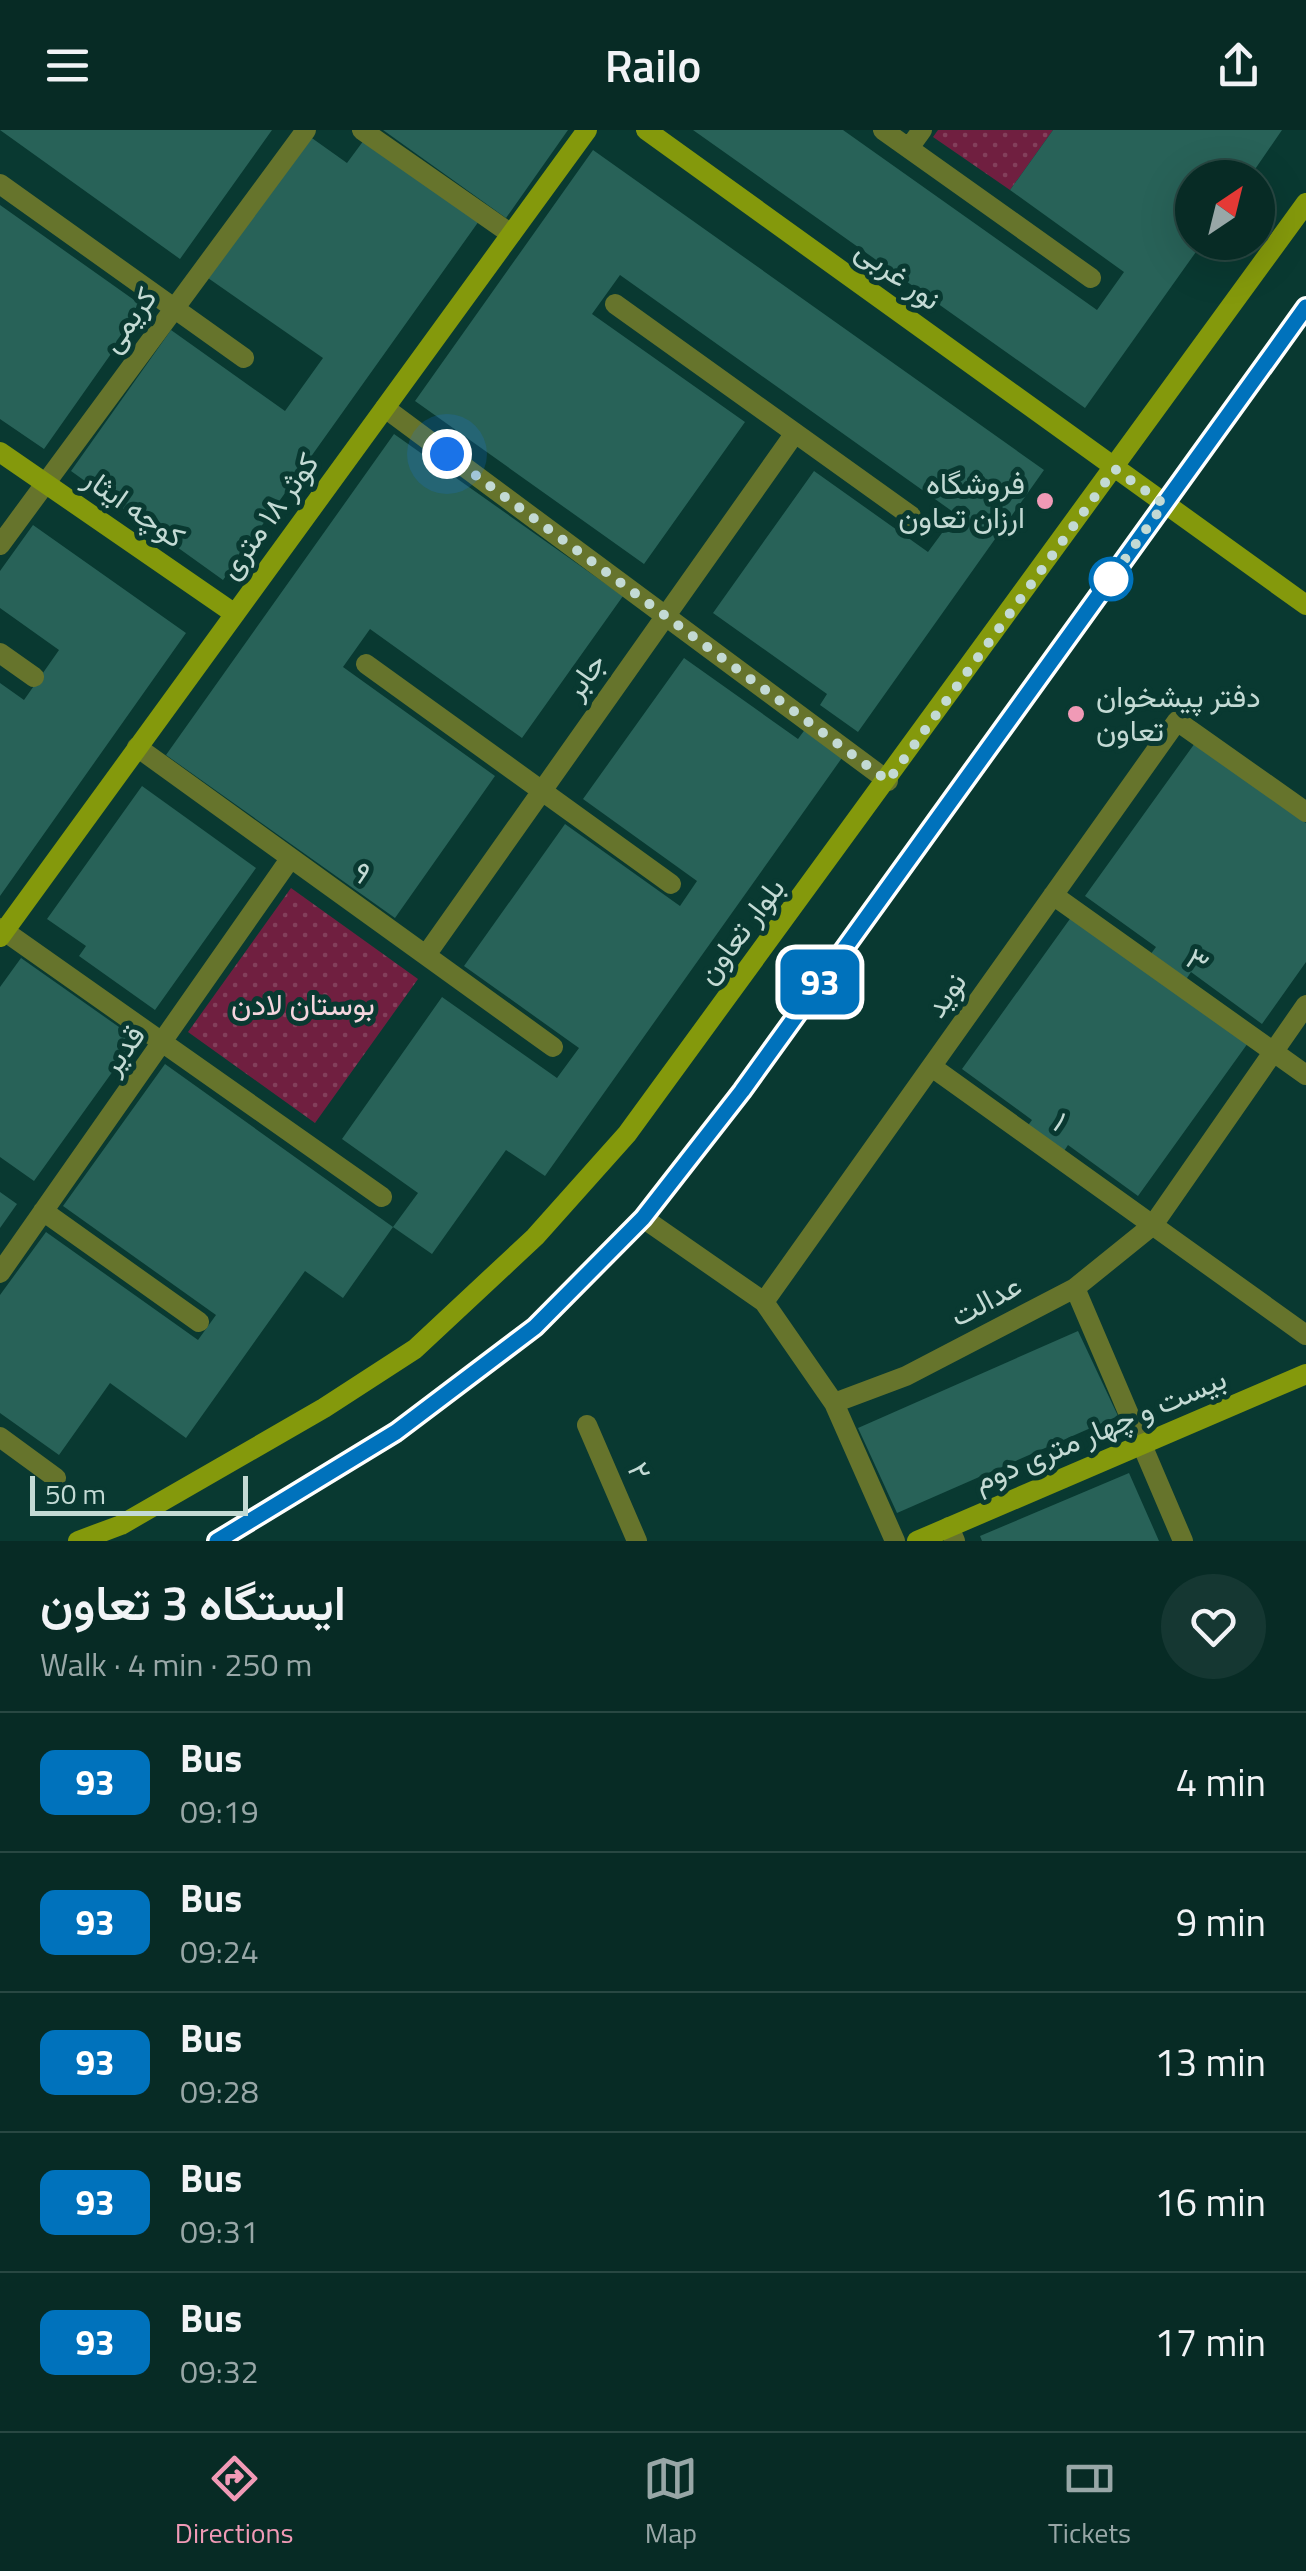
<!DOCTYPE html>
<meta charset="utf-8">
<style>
body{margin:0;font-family:"Titillium Web",Vazirmatn,sans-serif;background:#153732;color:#f1f3f6;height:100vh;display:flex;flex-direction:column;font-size:38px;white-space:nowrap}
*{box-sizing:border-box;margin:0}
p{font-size:32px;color:#98a7a7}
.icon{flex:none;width:55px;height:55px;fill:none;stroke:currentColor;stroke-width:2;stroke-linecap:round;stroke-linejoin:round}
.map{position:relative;height:1411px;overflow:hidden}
.side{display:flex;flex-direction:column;background:#072b25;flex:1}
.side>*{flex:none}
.badge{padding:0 20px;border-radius:15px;font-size:35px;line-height:65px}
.needle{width:65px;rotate:35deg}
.tools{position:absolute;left:1175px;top:30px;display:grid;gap:20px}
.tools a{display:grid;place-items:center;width:100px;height:100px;border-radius:50%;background:#072b25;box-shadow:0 10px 40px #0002,0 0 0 2px #284742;font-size:50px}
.scale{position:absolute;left:30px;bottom:25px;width:218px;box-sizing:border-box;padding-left:10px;border:5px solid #c3dad4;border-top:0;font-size:28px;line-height:35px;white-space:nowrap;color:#c3dad4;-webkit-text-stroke:8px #093931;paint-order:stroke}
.you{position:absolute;width:50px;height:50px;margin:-25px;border:8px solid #fff;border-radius:50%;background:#1a73e8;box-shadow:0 0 0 15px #1a73e833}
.map>.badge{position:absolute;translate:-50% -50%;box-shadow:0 0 0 5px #fff}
.round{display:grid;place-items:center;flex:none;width:105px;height:105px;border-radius:52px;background:#153732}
.head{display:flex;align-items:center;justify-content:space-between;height:170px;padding:0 40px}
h1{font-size:48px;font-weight:600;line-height:75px}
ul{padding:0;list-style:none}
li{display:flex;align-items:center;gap:30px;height:140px;padding:0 40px;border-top:2px solid #284742}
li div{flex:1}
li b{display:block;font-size:38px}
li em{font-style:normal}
li .badge{min-width:110px;font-weight:700;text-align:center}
header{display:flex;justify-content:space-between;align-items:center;height:130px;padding:0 40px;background:#072b25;font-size:45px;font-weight:600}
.tab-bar{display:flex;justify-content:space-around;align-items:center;height:140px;border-top:2px solid #284742;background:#072b25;font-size:28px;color:#98a7a7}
.tab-bar a{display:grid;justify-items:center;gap:5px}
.tab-bar .selected{color:#f09ab6}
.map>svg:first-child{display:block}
</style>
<header><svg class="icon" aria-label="menu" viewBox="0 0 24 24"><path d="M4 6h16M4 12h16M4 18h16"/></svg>Railo<svg class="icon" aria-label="share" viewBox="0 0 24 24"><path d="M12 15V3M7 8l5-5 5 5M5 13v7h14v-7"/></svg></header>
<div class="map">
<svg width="1306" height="1411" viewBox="0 0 1306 1411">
<defs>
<pattern id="park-dots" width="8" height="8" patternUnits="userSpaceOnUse" patternTransform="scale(2.5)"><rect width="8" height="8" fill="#701f40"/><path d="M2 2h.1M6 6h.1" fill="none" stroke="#833f5b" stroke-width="1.8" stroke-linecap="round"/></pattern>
</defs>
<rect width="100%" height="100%" fill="#093931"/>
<path fill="url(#park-dots)" d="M938,0H1053L1010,60L933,7Z
M291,758L418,849L315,993L188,902Z"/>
<path fill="#286258" d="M0,0H272L180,129Z
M383,0H568L506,88Z
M693,0H843L1097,180L1124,142L1010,60L1053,0H1282L1249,48H1192V112H1203L1085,278Z
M309,6L347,33L364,10L479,91L223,450L71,341L171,200L285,281L323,228L208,148Z
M593,20L1044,340L858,602L820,575L827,564L713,483L814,341L928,422L956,384L620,145L592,184L745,292L644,434L415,271Z
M0,75L144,177L44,319L0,289Z
M394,304L623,466L522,608L370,499L343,537L495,646L395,788L166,625Z
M33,395L186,503L0,766V553L24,570L59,520L0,478V441Z
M684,528L798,609L806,598L844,625L545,1046L506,1020L432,1124L393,1097L418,1063L342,1009L442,867L557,948L579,918L464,836L565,694L680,776L697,751L583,669Z
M1195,613L1306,693V832L1262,894L1191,842L1185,851L1150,825L1156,817L1085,766Z
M142,656L256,738L155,880L79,826L86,816L47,789Z
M1072,786L1248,913L1138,1066L1068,1015L1062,1024L1026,998L1032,990L962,939Z
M21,828L136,909L34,1051L0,1027V857Z
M165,934L393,1097L343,1168L305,1141L186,1308L110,1253L59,1325L0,1283V1165L46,1102L198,1210L216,1185L63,1076Z
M0,1062L17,1074L0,1098Z
M1078,1201L1118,1286L897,1383L858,1298Z
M1129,1343L1159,1411H982L980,1406Z"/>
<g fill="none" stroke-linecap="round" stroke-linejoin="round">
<path stroke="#66742c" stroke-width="20" d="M362,0L511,104
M883,0L1091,148
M909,18L922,0
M0,54L244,228
M615,174L911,386
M385,278L888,651
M0,415L306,0
M0,523L34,547
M366,534L671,754
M137,617L553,917
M1053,765L1306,945
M0,798L382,1067
M426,825L795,303
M932,937L1306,1205
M43,1081L199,1192
M643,1088L764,1172L834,1273L906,1246L1075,1158L1153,1095L1306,875
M0,1143L290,729
M1075,1158L1183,1411
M764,1172L1177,591L1306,682
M834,1273L895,1411
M587,1295L637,1411
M0,1307L56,1348
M949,1397L955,1411"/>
<path stroke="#84990c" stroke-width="20" d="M646,0L1306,475
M0,322L235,484
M0,807L587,0
M78,1411L121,1395L324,1278L415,1219L535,1107L627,1004L1306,73
M217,1411L396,1302L535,1197L643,1088L742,961L1306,177
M917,1411L1306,1244"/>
</g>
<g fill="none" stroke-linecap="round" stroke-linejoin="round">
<defs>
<path id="line" d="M217,1411L396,1302L535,1197L643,1088L742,961L1306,177"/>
</defs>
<use href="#line" stroke="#fff" stroke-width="22"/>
<use href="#line" stroke="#0072bc" stroke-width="15"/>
<path stroke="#c3dad4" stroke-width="10" stroke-dasharray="0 18" d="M447,324L888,651L1115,339L1164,374L1111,449"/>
</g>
<g fill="#f09ab6" stroke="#093931" stroke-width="4">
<circle cx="1045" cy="371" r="10"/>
<circle cx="1076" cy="584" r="10"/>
</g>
<circle fill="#fff" stroke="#0072bc" stroke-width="5" cx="1111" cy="449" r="20"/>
<g text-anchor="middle" stroke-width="10" stroke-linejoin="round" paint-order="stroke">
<g font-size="30" fill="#c3dad4" stroke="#093931">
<text transform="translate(898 145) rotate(36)" y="10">نور غربی</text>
<text transform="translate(129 190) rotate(-54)" y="10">کریمی</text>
<text transform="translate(134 378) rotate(35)" y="10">کوچه ایثار</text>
<text transform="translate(269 386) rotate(-54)" y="10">کوثر ۱۸ متری</text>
<text transform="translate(585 546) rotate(-55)" y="10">جابر</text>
<text transform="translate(362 743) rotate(35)" y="10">۹</text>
<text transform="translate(741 801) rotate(-53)" y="10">بلوار تعاون</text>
<text transform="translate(1197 831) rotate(35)" y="10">۳</text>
<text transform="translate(946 865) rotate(-55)" y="10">نوید</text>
<text transform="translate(123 920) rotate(-54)" y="10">قدیر</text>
<text transform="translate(1060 992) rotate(36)" y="10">۱</text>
<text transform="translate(986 1171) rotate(-28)" y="10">عدالت</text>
<text transform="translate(1100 1300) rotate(-23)" y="10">بیست و چهار متری دوم</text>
<text transform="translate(639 1341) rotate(67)" y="10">۲</text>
</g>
<g font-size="30" fill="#c3dad4" stroke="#093931" text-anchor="end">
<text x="1025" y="364">فروشگاه<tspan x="1025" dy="34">ارزان تعاون</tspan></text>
<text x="1096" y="577" text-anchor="start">دفتر پیشخوان<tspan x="1096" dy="34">تعاون</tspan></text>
</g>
<g font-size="30" fill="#f5d5de" stroke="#093931">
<text x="303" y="885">بوستان لادن</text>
</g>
</g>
</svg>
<div class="tools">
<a><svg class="needle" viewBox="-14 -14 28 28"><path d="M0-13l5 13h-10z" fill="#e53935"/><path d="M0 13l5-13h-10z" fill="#98a7a7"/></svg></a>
</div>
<div class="scale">50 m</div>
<div class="you" style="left:447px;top:324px"></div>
<b class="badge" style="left:820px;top:852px;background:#0072bc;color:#fff">93</b>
</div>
<section class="side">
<div class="head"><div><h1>ایستگاه 3 تعاون</h1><p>Walk · 4 min · 250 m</p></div><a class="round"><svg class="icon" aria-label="heart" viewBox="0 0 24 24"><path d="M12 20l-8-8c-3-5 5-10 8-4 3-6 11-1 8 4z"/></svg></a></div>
<ul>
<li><span class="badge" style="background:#0072bc;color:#fff">93</span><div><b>Bus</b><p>09:19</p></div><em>4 min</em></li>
<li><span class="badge" style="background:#0072bc;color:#fff">93</span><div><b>Bus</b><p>09:24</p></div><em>9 min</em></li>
<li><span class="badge" style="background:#0072bc;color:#fff">93</span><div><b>Bus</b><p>09:28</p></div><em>13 min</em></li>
<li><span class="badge" style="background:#0072bc;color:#fff">93</span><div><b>Bus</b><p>09:31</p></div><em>16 min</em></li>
<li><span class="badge" style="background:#0072bc;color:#fff">93</span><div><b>Bus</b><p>09:32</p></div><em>17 min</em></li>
</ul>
</section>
<nav class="tab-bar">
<a class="selected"><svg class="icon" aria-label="directions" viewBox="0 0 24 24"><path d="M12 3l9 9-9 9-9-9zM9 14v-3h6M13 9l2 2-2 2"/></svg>Directions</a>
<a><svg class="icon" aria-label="map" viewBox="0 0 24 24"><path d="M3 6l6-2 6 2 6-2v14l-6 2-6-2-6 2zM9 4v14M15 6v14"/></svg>Map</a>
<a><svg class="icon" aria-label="tickets" viewBox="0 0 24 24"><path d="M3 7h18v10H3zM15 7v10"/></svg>Tickets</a>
</nav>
